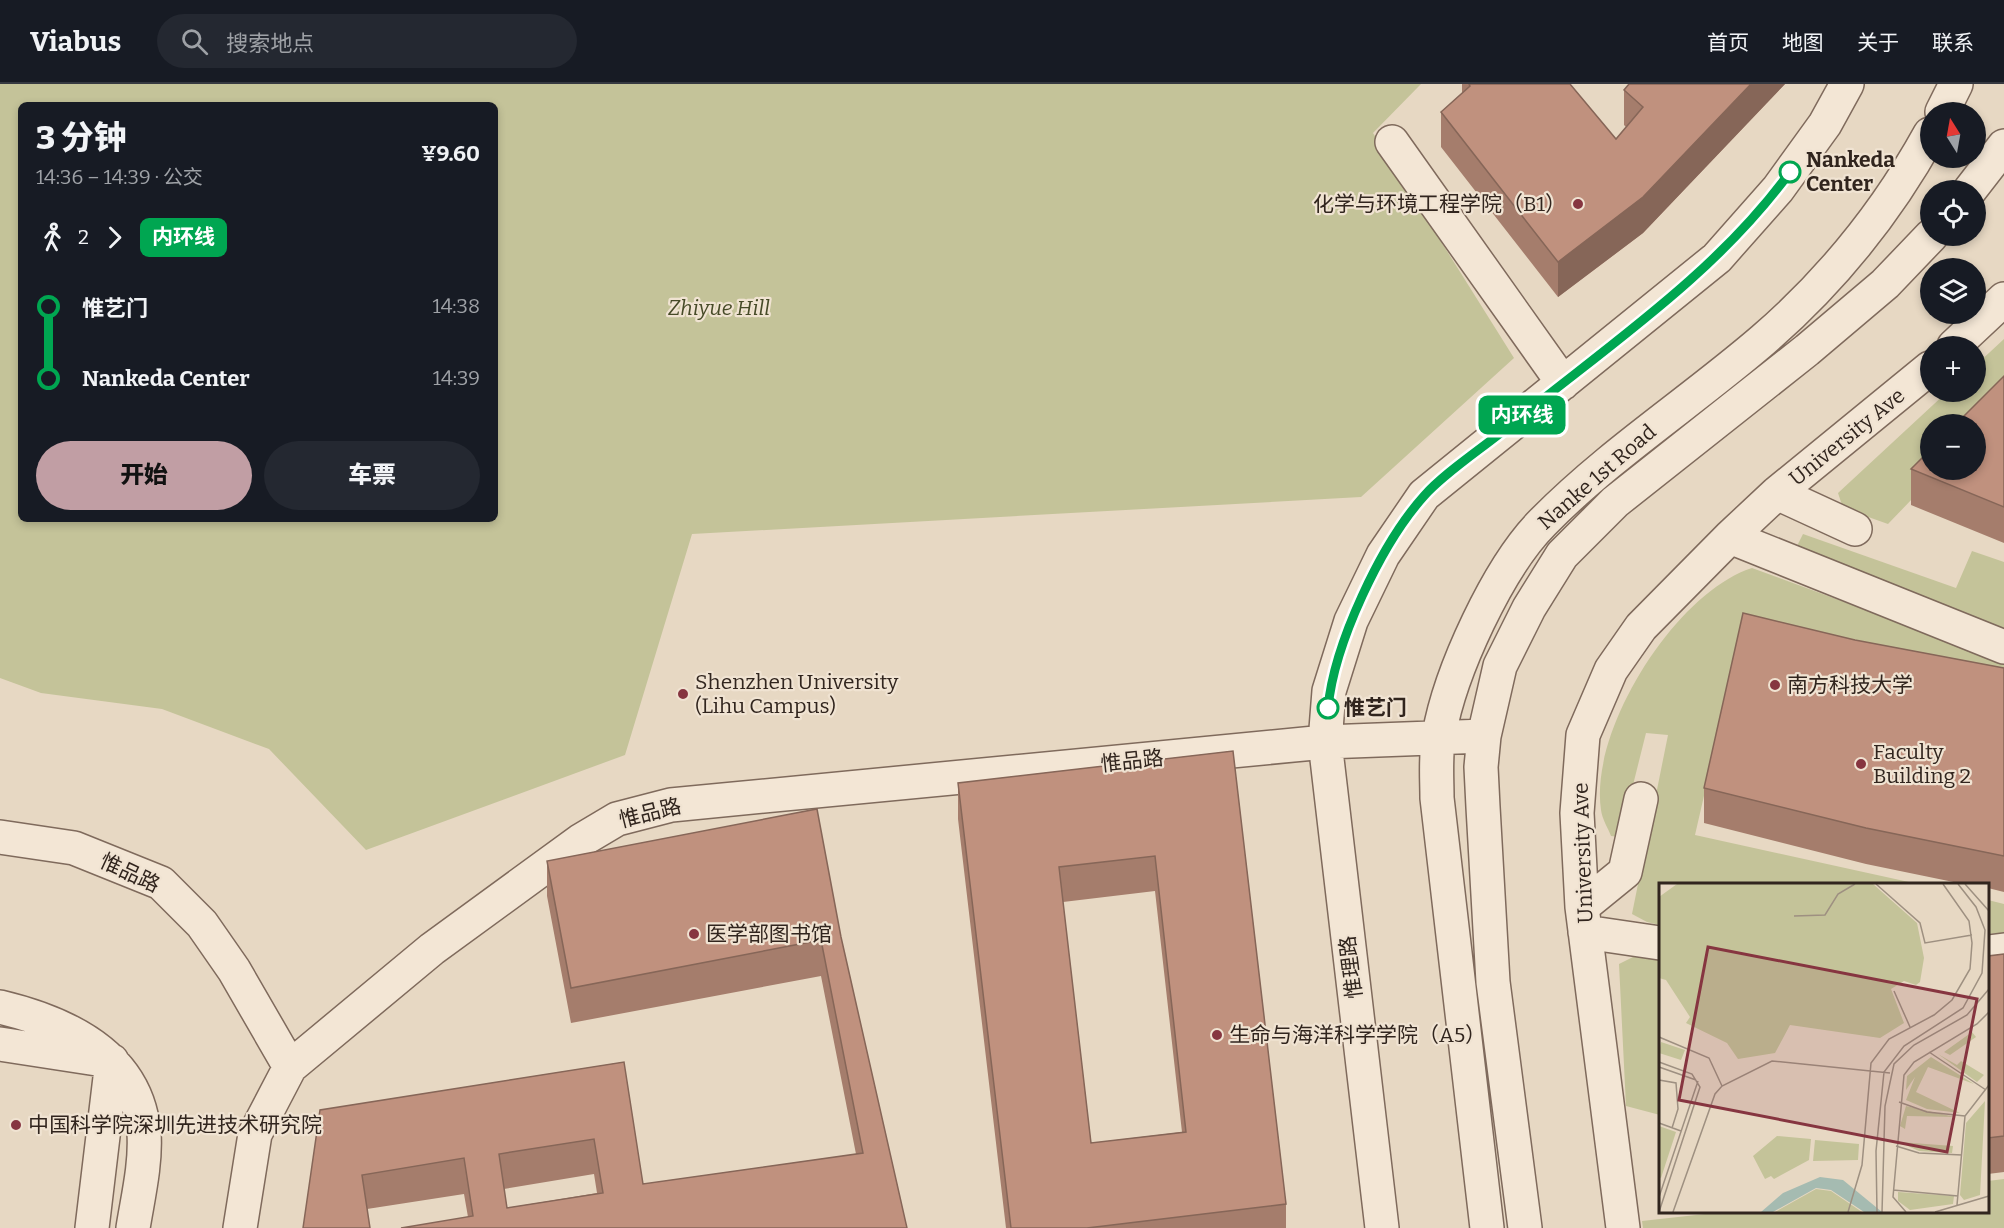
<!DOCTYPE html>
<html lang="zh">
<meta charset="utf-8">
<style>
body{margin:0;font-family:Bitter,"Noto Sans SC",serif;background:#242831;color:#f1f3f6;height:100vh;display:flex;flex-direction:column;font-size:22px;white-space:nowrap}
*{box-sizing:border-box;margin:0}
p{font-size:20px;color:#9ea1a6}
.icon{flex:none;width:33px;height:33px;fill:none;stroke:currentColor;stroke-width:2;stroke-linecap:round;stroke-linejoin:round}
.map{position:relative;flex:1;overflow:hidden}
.drawer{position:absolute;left:18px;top:18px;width:480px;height:420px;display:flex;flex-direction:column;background:#171b24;border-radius:9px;box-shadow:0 3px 9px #0003}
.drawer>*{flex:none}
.badge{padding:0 12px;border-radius:9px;font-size:21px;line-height:39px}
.needle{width:39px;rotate:349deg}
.controls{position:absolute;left:1920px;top:18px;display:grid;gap:12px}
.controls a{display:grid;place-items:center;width:66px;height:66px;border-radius:50%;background:#171b24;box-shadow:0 3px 9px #0003;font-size:30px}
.map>.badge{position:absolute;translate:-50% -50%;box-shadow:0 0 0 3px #fff}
.legs{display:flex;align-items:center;gap:9px;height:66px;padding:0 18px;font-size:20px}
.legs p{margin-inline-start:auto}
.summary{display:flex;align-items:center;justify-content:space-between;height:102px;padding:0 18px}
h1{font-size:33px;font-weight:800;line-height:45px}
.action{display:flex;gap:12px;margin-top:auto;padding:12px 18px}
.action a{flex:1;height:69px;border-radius:36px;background:#c19ea4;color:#111;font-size:24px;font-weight:800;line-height:69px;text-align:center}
.action a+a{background:#242831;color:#f1f3f6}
ul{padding:0 18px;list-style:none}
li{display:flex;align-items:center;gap:21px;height:72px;font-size:22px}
li i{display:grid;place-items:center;width:9px;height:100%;margin:0 8px;background:currentColor}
li i::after{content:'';width:15px;height:15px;margin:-8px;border:4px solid;border-radius:50%;background:#171b24}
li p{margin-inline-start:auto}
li:first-child i{background:linear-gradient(#0000 50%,currentColor 0)}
li:last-child i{background:linear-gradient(currentColor 50%,#0000 0)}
header{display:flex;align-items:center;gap:36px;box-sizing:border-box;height:84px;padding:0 30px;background:#171b24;border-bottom:2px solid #363941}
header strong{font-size:28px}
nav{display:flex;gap:33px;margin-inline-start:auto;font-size:21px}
.search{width:420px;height:54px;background:#242831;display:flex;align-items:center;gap:15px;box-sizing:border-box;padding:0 21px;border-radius:33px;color:#9ea1a6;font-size:22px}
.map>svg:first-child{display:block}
</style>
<header>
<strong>Viabus</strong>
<div class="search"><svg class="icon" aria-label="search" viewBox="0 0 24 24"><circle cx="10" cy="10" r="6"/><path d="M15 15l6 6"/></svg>搜索地点</div>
<nav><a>首页</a><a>地图</a><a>关于</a><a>联系</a></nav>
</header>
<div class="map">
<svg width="2004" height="1144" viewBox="0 0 2004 1144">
<rect width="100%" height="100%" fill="#e7d8c3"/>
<path fill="#c4c399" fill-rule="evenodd" d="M0,0H1421L1373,49L1514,274L1361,413L692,450L625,671L366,766L269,665L162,625L41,609L0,594ZM21,21H495V435H21Z
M2004,255V319L1976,340H1930V386H1940L1888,440L1843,424L1838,409L1947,308H1976V281Z
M1803,450L1956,504L1972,467L2004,478V551L1794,468Z
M1752,484L2004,577V611L1740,555L1695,751L1918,800H1660V841L1647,838L1632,830L1668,651L1646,649L1620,753L1611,752C1608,744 1602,735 1601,726C1589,646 1676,508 1752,484Z
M1988,816L2004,820V849L1988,850Z
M1639,870L1660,874V939L1658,940L1660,1031L1626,1022L1619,880Z
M2004,1095V1144H1643L1642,1137L1723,1128H1988V1097Z"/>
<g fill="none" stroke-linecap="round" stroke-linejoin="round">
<defs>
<path id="minor" d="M1942,28L1956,0
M1392,58L1563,299
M1970,106L2004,62
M1954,262L2004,215
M1777,409L1855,445
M1730,453L2004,563
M0,753L74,764L161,799L202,840L234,886L290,983
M1582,823L1625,788L1641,715
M1585,848L1660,859
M1988,868L2004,866
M0,923C67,939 137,971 144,1049C146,1080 138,1113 133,1144
M0,960L110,977
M92,1144L112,977
M240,1144L255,1050L290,983L432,865L580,757L617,735L671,721L1325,658L1484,652
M1382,1144L1325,658L1329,607L1351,537L1383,471L1424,411L1717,174L1778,105L1825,40L1847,0
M1487,1144L1437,714C1437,694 1435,671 1439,651C1450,588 1498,483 1543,438C1610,370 1691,318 1763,256C1830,198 1887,128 1930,50
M1525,1144L1493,898L1483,723L1481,683L1484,652L1500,582L1529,524L1562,471L1615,418L1807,266L1885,200L1931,152
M1623,1144L1582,823L1577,729L1583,651L1611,586L1641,543L1730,453L1777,409L1930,284"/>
</defs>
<use href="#minor" stroke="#7f6a5c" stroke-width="36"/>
<use href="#minor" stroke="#f3e6d5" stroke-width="33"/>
</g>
<path fill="#a57d6c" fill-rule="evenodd" d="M1462,0H1570L1616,55L1626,43L1624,41V6L1629,0H1785L1643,149L1558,213L1441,63V28L1462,9Z
M2004,292V459L1911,421V385Z
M1855,556L2004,584V808L1988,804V801H1968L1866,780L1704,739V704Z
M1233,667L1286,1120V1144H1006L958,735V699ZM1155,807L1182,1048L1091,1059L1063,818Z
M547,777L841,853L907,1144L468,1133L464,1110L367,1125L320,1026L624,978L643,1100L856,1070L821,892L571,939L547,812ZM594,1090L597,1109L507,1124L504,1105Z
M2004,870V1088L1988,1090V872Z"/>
<path fill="#866658" d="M1751,0H1785L1643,149L1558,213V178Z"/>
<path fill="#c0917e" stroke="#866658" stroke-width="1.5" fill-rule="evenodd" d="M1469,0H1570L1616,55L1643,23L1624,6L1629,0H1751L1643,113L1558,178L1441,28L1470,2Z
M2004,292V423L1911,385L1930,366V386H1976V340H1956Z
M1743,529L1855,556L2004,584V772L1866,744L1704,704Z
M1233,667L1286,1120L1087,1144H1011L958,699ZM1155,772L1186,1048L1091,1059L1059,783Z
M817,725L841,853L907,1144H401L473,1132L464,1074L362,1091L370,1144H303L320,1026L624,978L643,1100L863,1069L821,856L571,904L547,777ZM594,1055L603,1109L507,1124L499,1070Z
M2004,870V1052L1988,1054V872Z"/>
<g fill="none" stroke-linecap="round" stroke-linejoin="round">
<defs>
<path id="line-1" d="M1328,624C1334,560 1381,460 1424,412C1444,389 1484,363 1508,343C1606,263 1715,191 1790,88"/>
</defs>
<use href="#line-1" stroke="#fff" stroke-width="14"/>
<use href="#line-1" stroke="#00a651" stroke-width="9"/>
</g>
<g fill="#fff" stroke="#00a651" stroke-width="3">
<circle cx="1790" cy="88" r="10"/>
<circle cx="1328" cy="624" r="10"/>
</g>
<g fill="#863540" stroke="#f0e3d2" stroke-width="2">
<circle cx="1578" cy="120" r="6"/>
<circle cx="1775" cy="601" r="6"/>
<circle cx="683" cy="610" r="6"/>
<circle cx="1861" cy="680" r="6"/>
<circle cx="694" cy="850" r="6"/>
<circle cx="1217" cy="951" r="6"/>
<circle cx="16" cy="1041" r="6"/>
</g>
<g text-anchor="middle" stroke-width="4.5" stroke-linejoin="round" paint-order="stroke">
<g font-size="21" font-weight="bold" fill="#31251e" stroke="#f0e3d2" text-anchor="start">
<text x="1806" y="83">Nankeda<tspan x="1806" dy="24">Center</tspan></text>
<text x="1344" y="631">惟艺门</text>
</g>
<g font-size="21" fill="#31251e" stroke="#f0e3d2" text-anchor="start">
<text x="1566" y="127" text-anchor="end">化学与环境工程学院（B1）</text>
<text x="695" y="605">Shenzhen University<tspan x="695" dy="24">(Lihu Campus)</tspan></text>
<text x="1787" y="608">南方科技大学</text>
<text x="1873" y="675">Faculty<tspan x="1873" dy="24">Building 2</tspan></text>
<text x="706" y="857">医学部图书馆</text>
<text x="1229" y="958">生命与海洋科学学院（A5）</text>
<text x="28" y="1048">中国科学院深圳先进技术研究院</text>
</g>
<g font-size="21" font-style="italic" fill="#474b28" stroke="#f0e3d2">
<text x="719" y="231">Zhiyue Hill</text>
</g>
<g font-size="21" fill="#31251e" stroke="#f0e3d2">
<text transform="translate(1847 353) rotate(-39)" y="7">University Ave</text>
<text transform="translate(1597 393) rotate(-41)" y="7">Nanke 1st Road</text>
<text transform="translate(1132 677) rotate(-6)" y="7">惟品路</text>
<text transform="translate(650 729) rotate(-14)" y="7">惟品路</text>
<text transform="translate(1583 769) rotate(-92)" y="7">University Ave</text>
<text transform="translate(130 789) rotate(25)" y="7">惟品路</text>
<text transform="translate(1351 883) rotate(-97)" y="7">惟理路</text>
</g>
</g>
<g transform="translate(1659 799)">
<rect width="330" height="330" fill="#e7d8c3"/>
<path d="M18,1H214L258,40L265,75L261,99L257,102L245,98L232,106L245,140L221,155L131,142L116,170L79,176L68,160L27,140L31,134L7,97L0,95V14ZM313,149L317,154L291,172L285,169ZM2,159L26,167L22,177L0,170ZM279,171L298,182L302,178L325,192L318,199ZM272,174L315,201L269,184L257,209L301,230L268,226L247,217L256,194L247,207L248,193ZM326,218L321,312L305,317L301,312L307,240ZM247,223L296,234L248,233L246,246L241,243ZM0,243L17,249L2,295L0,294ZM118,253L152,256L150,277L115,296L112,293L106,296L94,273ZM156,257L200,261L199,277L154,278ZM240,259L294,263L293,270L260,268ZM157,306L172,308L203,329H116ZM239,309L295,313L294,321L251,327L239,318Z" fill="#c4c399"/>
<path d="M161,294L184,297L223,329H205L172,307L157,305L114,329H102L124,310Z" fill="#a5bbb1"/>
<path fill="none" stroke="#9e9081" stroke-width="1.5" d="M217,1L261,40L266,60L313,52M306,1L330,28M135,33L166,32L179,11L196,1M235,108L251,144M0,154L50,175L63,203M270,169L327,207M0,179L33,191L41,204L0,329M0,184L37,197M0,197L17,200L19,226L13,245M240,219L268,229L306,233M0,240L22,248M237,263L260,270L303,272M234,307L299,313M0,314L39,198M298,322L306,233L330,202M14,329L56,211L63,203L113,178L231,190M189,329L203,282L212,180L230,156L275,132L293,117L311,86L313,60L310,38L284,1M218,329L217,268L225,189L245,163L304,125L323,90L326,47L317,24L299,1M223,329L226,223L235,181L255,162L308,132L330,106M247,329L234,314L245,192L255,179L318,141L330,129M276,329L330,313"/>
<path fill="#863540" fill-opacity="0.15" stroke="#863540" stroke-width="3" d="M49,64L318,116L288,269L20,217Z"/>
<rect width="330" height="330" fill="none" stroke="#31251e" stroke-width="3"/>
</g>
</svg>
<div class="controls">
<a><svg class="needle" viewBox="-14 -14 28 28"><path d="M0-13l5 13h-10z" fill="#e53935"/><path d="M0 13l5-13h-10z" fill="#9ea1a6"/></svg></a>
<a><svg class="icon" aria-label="locate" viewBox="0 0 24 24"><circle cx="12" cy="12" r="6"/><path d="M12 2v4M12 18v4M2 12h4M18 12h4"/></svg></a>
<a><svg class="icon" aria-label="layers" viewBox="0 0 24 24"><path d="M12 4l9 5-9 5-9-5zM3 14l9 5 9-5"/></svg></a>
<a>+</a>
<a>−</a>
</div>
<b class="badge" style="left:1522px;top:331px;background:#00a651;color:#fff">内环线</b>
<section class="drawer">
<div class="summary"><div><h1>3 分钟</h1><p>14:36 – 14:39 · 公交</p></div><b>¥9.60</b></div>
<div class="legs"><svg class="icon" aria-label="walk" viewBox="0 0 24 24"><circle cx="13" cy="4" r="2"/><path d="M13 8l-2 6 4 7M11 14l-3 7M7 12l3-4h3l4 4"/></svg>2<svg class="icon" aria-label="forward" viewBox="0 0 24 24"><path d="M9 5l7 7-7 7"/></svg><b class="badge" style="background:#00a651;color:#fff">内环线</b></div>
<ul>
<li><i style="color:#00a651"></i><b>惟艺门</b><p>14:38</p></li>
<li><i style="color:#00a651"></i><b>Nankeda Center</b><p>14:39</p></li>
</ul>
<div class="action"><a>开始</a><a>车票</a></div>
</section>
</div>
